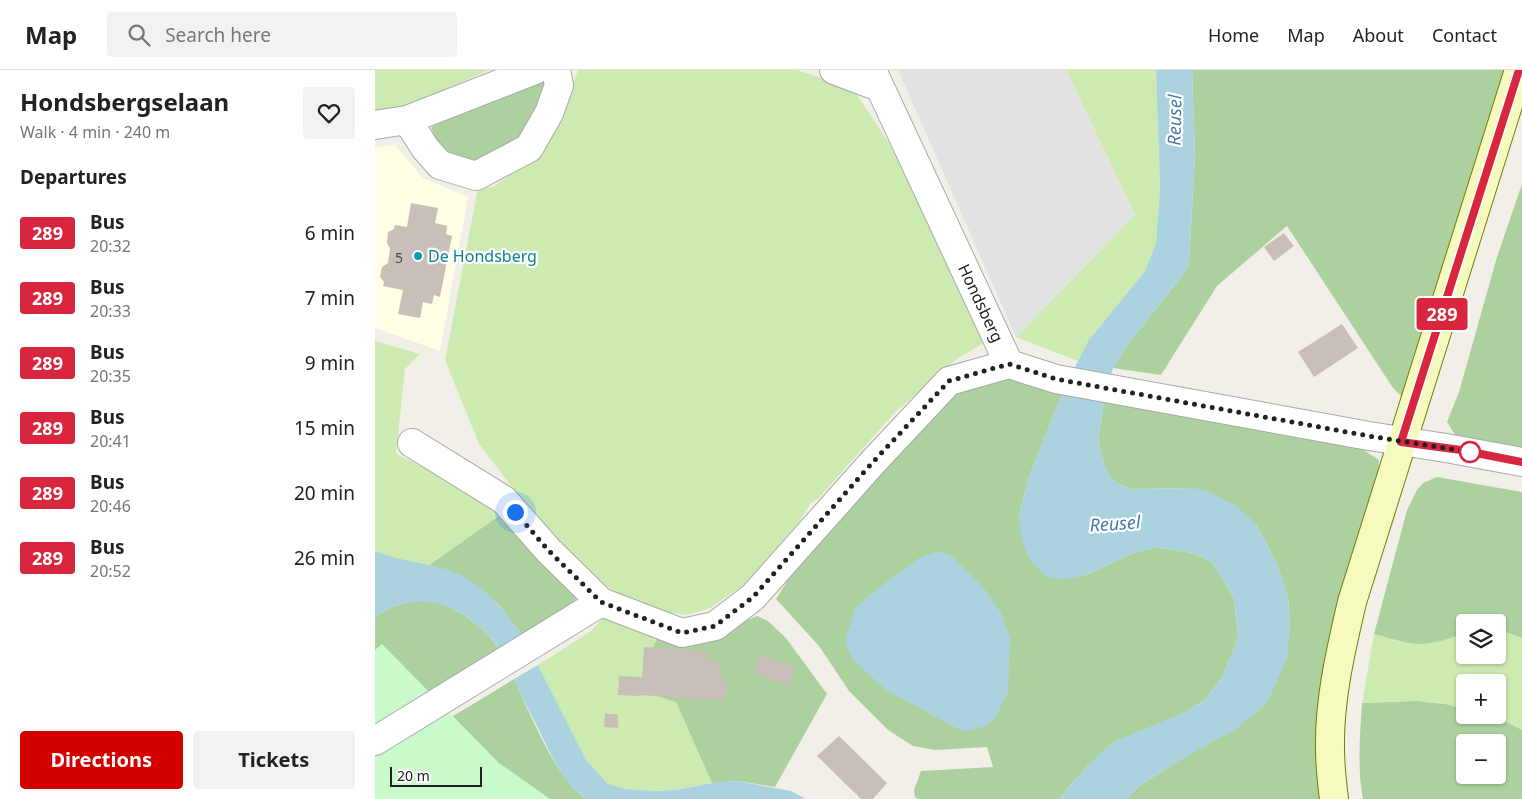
<!DOCTYPE html>
<meta charset="utf-8">
<style>
body{margin:0;font-family:"Noto Sans",sans-serif;background:#f2f2f2;color:#222;height:100vh;display:flex;flex-direction:column;font-size:19px;white-space:nowrap}
*{box-sizing:border-box;margin:0}
p{font-size:16px;color:#767676}
.icon{flex:none;width:28px;height:28px;fill:none;stroke:currentColor;stroke-width:2;stroke-linecap:round;stroke-linejoin:round}
.map{position:relative;flex:1;overflow:hidden}
.sheet{display:flex;flex-direction:column;background:#fff;width:375px}
.sheet>*{flex:none}
.badge{padding:0 10px;border-radius:4px;font-size:18px;line-height:32px}
.buttons{position:absolute;left:1081px;top:544px;display:grid;gap:10px}
.buttons a{display:grid;place-items:center;width:50px;height:50px;border-radius:5px;background:#fff;box-shadow:0 1px 4px #0004;font-size:25px}
.scale{position:absolute;left:15px;bottom:12px;width:92px;box-sizing:border-box;padding-left:5px;border:2px solid #222;border-top:0;font-size:14px;line-height:18px;white-space:nowrap;color:#222;-webkit-text-stroke:4px #fff;paint-order:stroke}
.you{position:absolute;width:25px;height:25px;margin:-12px;border:4px solid #fff;border-radius:50%;background:#1a73e8;box-shadow:0 0 0 8px #1a73e833}
.map>.badge{position:absolute;translate:-50% -50%;box-shadow:0 0 0 2px #fff}
h2{padding:0 20px;font-size:19px;line-height:45px}
.round{display:grid;place-items:center;flex:none;width:52px;height:52px;border-radius:5px;background:#f2f2f2}
.head{display:flex;align-items:center;justify-content:space-between;height:85px;padding:0 20px}
h1{font-size:24px;font-weight:700;line-height:38px}
.primary-button{display:flex;gap:10px;margin-top:auto;padding:10px 20px}
.primary-button a{flex:1;height:58px;border-radius:5px;background:#d40000;color:#fff;font-size:20px;font-weight:700;line-height:58px;text-align:center}
.primary-button a+a{background:#f2f2f2;color:#222}
ul{padding:0;list-style:none}
li{display:flex;align-items:center;gap:15px;height:65px;padding:0 20px}
li div{flex:1}
li b{display:block;font-size:19px}
li em{font-style:normal}
li .badge{min-width:55px;font-weight:700;text-align:center}
header{display:flex;align-items:center;gap:30px;box-sizing:border-box;height:70px;padding:0 25px;background:#fff;border-bottom:1px solid #e0e0e0}
header strong{font-size:24px}
nav{display:flex;gap:28px;margin-inline-start:auto;font-size:18px}
.search{width:350px;height:45px;background:#f2f2f2;display:flex;align-items:center;gap:12px;box-sizing:border-box;padding:0 18px;border-radius:5px;color:#767676;font-size:19px}
main{display:flex;flex:1;min-height:0}
.map>svg:first-child{display:block}
</style>
<header>
<strong>Map</strong>
<div class="search"><svg class="icon" aria-label="search" viewBox="0 0 24 24"><circle cx="10" cy="10" r="6"/><path d="M15 15l6 6"/></svg>Search here</div>
<nav><a>Home</a><a>Map</a><a>About</a><a>Contact</a></nav>
</header>
<main>
<section class="sheet">
<div class="head"><div><h1>Hondsbergselaan</h1><p>Walk · 4 min · 240 m</p></div><a class="round"><svg class="icon" aria-label="heart" viewBox="0 0 24 24"><path d="M12 20l-8-8c-3-5 5-10 8-4 3-6 11-1 8 4z"/></svg></a></div>
<h2>Departures</h2>
<ul>
<li><span class="badge" style="background:#d7263d;color:#fff">289</span><div><b>Bus</b><p>20:32</p></div><em>6 min</em></li>
<li><span class="badge" style="background:#d7263d;color:#fff">289</span><div><b>Bus</b><p>20:33</p></div><em>7 min</em></li>
<li><span class="badge" style="background:#d7263d;color:#fff">289</span><div><b>Bus</b><p>20:35</p></div><em>9 min</em></li>
<li><span class="badge" style="background:#d7263d;color:#fff">289</span><div><b>Bus</b><p>20:41</p></div><em>15 min</em></li>
<li><span class="badge" style="background:#d7263d;color:#fff">289</span><div><b>Bus</b><p>20:46</p></div><em>20 min</em></li>
<li><span class="badge" style="background:#d7263d;color:#fff">289</span><div><b>Bus</b><p>20:52</p></div><em>26 min</em></li>
</ul>
<div class="primary-button"><a>Directions</a><a>Tickets</a></div>
</section>
<div class="map">
<svg width="1147" height="729" viewBox="0 0 1147 729">
<rect width="100%" height="100%" fill="#f2efe9"/>
<path fill="#ffffe5" d="M20,75L48,108L93,127L65,281L0,258V77Z"/>
<path fill="#cdebb0" d="M0,0H114L26,39L0,42Z
M203,0H422L478,19L516,76L611,264L607,274L582,289L520,342L443,429L436,433L424,452L370,514L335,538L312,545L283,541L256,531L223,511L180,473L104,374L70,290L103,118L118,117L151,93L193,27Z
M691,0H781L785,118L781,173L770,201L713,271L703,291L641,267L760,145Z
M0,271L45,284L30,299L21,384L69,407L128,443L53,496L16,488L0,481Z
M233,543L250,556L282,569L275,584L301,632L337,713L306,719L283,721L251,719L233,714L211,690L163,595L216,561Z
M1123,562L1134,563L1147,568V660L1141,656L1109,645H1122V612H1090V639C1053,629 1025,631 987,633L999,564L1026,572L1074,569L1090,564V585H1122Z"/>
<path fill="#add19e" fill-rule="evenodd" d="M817,0H1130L1027,327L1018,318L912,156L842,216L786,305L738,298L751,277L809,203L814,193L820,85Z
M164,9L172,13L160,43L142,70L112,93C96,91 75,87 64,73C60,69 59,63 56,58L64,51Z
M1147,114V382L1082,368L1072,352L1084,322L1122,187Z
M626,307L689,319L654,407L644,446L711,505L756,484L781,477L818,483L837,492L859,528L863,566L860,577L847,607L831,629L810,642L717,691L691,720L685,729H543L540,727L539,720L546,701L618,697L612,677L560,680L538,676L513,660L474,621L444,576L401,529L420,499L510,392L591,313Z
M730,327L984,377L1004,390L1003,406L964,525L955,567L947,729H752L763,717L795,696L911,591L915,553L913,528L902,494L881,454L817,418L757,419L746,415L737,409L730,398L723,370Z
M1062,407L1147,422V568L1134,563L1123,562L1122,552H1090V564C1076,568 1061,573 1047,574C1030,574 1014,568 999,564L1032,440L1042,420L1048,413Z
M128,443L206,523L195,536L147,565L123,534L53,496Z
M44,530C50,531 57,531 63,532C83,538 115,561 124,580L63,617L0,650V548C12,536 28,534 44,530Z
M382,546L393,551L411,568L452,624L400,717L362,711L337,713L301,632L264,620L275,584L282,569L302,572L353,562L370,551Z
M139,609C156,645 179,706 211,729H0V686C49,665 93,637 139,609Z
M1041,631L1070,634L1090,639V645C1110,645 1129,649 1147,660V729H988C982,697 985,666 987,633ZM1090,672H1122V705H1090Z"/>
<path fill="#c8facc" d="M7,574L124,693L175,729H0V580Z"/>
<path fill="#e2e2e2" d="M523,0H691L760,145L641,267Z"/>
<path fill="#aad3df" d="M781,0H817L820,85L814,193L809,203L751,277L738,298L730,327L723,370L730,398L737,409L746,415L757,419L817,418L833,421L861,436L881,454L902,494L913,528L915,554L911,591L894,629L888,637L861,659L795,696L763,717L752,729H685L691,720L717,691L738,672L810,642L831,629L847,607L860,577L863,566L859,528L837,492L818,483L781,477L756,484L711,505L693,509H680L671,506L657,493L650,479L645,460L644,446L654,407L689,319L713,271L770,201L781,173L785,118Z
M0,481C24,491 46,492 70,499C106,510 126,537 147,565L124,580C120,571 114,566 107,559C86,539 60,527 31,533C19,536 9,539 0,548Z
M565,481L577,486L609,518L626,543L635,568L633,622L621,646L613,655L592,661L583,659L511,620L478,590L471,575V567L480,539L497,523L544,488Z
M163,595L211,690L233,714L251,719L283,721L306,719L337,713L362,711L416,721L431,729H211C188,712 177,687 165,662C156,644 147,627 139,609Z"/>
<path fill="#c7bfb8" d="M36,133L63,138L60,153L72,156L71,164L77,166L65,227L59,225L57,234L48,232L45,248L23,244L28,220L8,216L9,212L5,207L7,197L13,193L15,178L12,173L13,162L19,159L20,155L32,157Z
M909,163L919,176L899,191L889,177Z
M967,254L983,278L939,307L923,282Z
M269,577L332,581L331,590L346,591L345,607L352,608L351,631L266,625V626L243,625L244,606L267,607Z
M385,584L421,597L414,616L378,603Z
M230,644H243V658L229,657Z
M464,666L512,713L498,729H486L442,686Z"/>
<g fill="none" stroke-linecap="round" stroke-linejoin="round">
<defs>
<path id="street" d="M459,0L504,17
M497,0L634,294L681,309L994,366L1071,378L1147,392
M32,50L50,78L65,95L101,106L154,78L174,43L184,15L181,0
M0,55L32,50L160,0
M37,373L129,430L174,481L226,532L307,563L340,556L378,527L498,392L574,311L634,294
M0,671L226,532"/>
<path id="secondary" d="M959,729C957,713 955,696 955,679C954,629 966,580 977,532L1144,0"/>
</defs>
<use href="#street" stroke="#a9a9a9" stroke-width="30"/>
<use href="#secondary" stroke="#707d05" stroke-width="30"/>
<use href="#street" stroke="#fff" stroke-width="28"/>
<use href="#secondary" stroke="#f7fabf" stroke-width="28"/>
</g>
<g fill="none" stroke-linecap="round" stroke-linejoin="round">
<defs>
<path id="line" d="M1144,0L1026,372L1086,380L1147,392"/>
</defs>
<use href="#line" stroke="#fff" stroke-width="11"/>
<use href="#line" stroke="#d7263d" stroke-width="8"/>
<path stroke="#222" stroke-width="5" stroke-dasharray="0 9" d="M140,442L174,481L226,532L307,563L340,556L378,527L498,392L574,311L634,294L681,309L697,312L994,366L1101,383L1095,382"/>
</g>
<circle fill="#0f9aa8" stroke="#fff" stroke-width="2" cx="43" cy="186" r="5"/>
<circle fill="#fff" stroke="#d7263d" stroke-width="2.5" cx="1095" cy="382" r="10"/>
<g text-anchor="middle" stroke-width="4.5" stroke-linejoin="round" paint-order="stroke">
<g font-size="14" fill="#4b4948">
<text x="24" y="193">5</text>
</g>
<g font-size="16" fill="#0d838f" stroke="#fff" text-anchor="start">
<text x="53" y="192">De Hondsberg</text>
</g>
<g font-size="16" fill="#222" stroke="#fff">
<text transform="translate(606 233) rotate(65)" y="6">Hondsberg</text>
</g>
<g font-size="18" font-style="italic" fill="#4a7aab" stroke="#fff">
<text transform="translate(800 50) rotate(-89)" y="6">Reusel</text>
<text transform="translate(740 454) rotate(-4)" y="6">Reusel</text>
</g>
</g>
</svg>
<div class="buttons">
<a><svg class="icon" aria-label="layers" viewBox="0 0 24 24"><path d="M12 4l9 5-9 5-9-5zM3 14l9 5 9-5"/></svg></a>
<a>+</a>
<a>−</a>
</div>
<div class="scale">20 m</div>
<div class="you" style="left:140px;top:442px"></div>
<b class="badge" style="left:1067px;top:244px;background:#d7263d;color:#fff">289</b>
</div>
</main>
